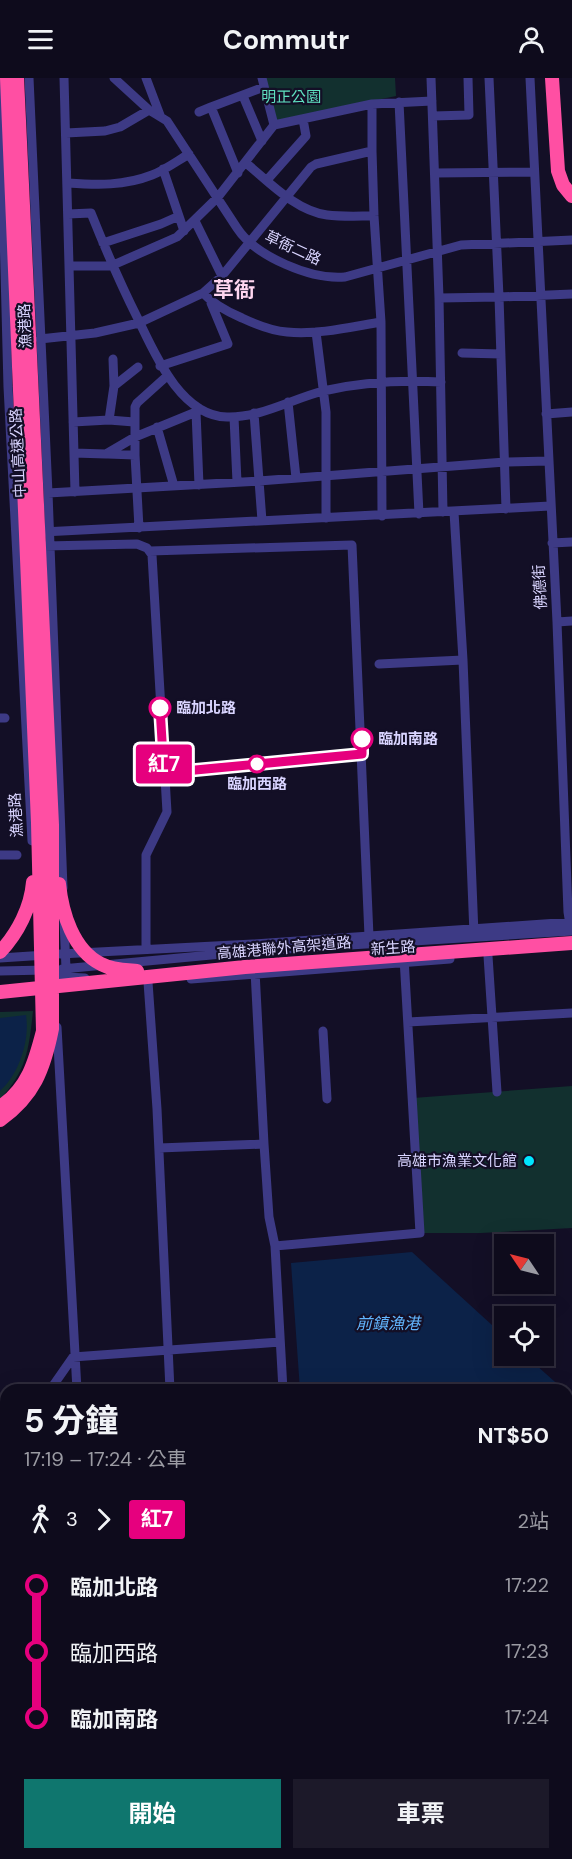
<!DOCTYPE html>
<html lang="zh-TW">
<meta charset="utf-8">
<style>
body{margin:0;font-family:"DM Sans","Noto Sans TC",sans-serif;background:#1c1929;color:#f1f3f6;height:100vh;display:flex;flex-direction:column;font-size:22px;white-space:nowrap}
*{box-sizing:border-box;margin:0}
p{font-size:20px;color:#9b9ba3}
.icon{flex:none;width:33px;height:33px;fill:none;stroke:currentColor;stroke-width:2;stroke-linecap:round;stroke-linejoin:round}
.map{position:relative;flex:1;overflow:hidden}
.panel{position:absolute;left:0px;top:1306px;width:573px;height:476px;display:flex;flex-direction:column;background:#0e0b1c;border-radius:18px 18px 0 0;box-shadow:0 6px 24px #0002,0 0 0 2px #2e2b3b}
.panel>*{flex:none}
.badge{padding:0 12px;border-radius:4px;font-size:21px;line-height:39px}
.needle{width:39px;rotate:305deg}
.tools{position:absolute;left:494px;top:1156px;display:grid;gap:12px}
.tools a{display:grid;place-items:center;width:60px;height:60px;border-radius:0px;background:#0e0b1c;box-shadow:0 6px 24px #0002,0 0 0 2px #2e2b3b;font-size:30px}
.map>.badge{position:absolute;translate:-50% -50%;box-shadow:0 0 0 3px #fff}
.legs{display:flex;align-items:center;gap:9px;height:66px;padding:0 24px;font-size:20px}
.legs p{margin-inline-start:auto}
.head{display:flex;align-items:center;justify-content:space-between;height:102px;padding:0 24px}
h1{font-size:33px;font-weight:700;line-height:45px}
.primary-button{display:flex;gap:12px;margin-top:auto;padding:12px 24px}
.primary-button a{flex:1;height:69px;border-radius:0px;background:#0f766e;color:#fff;font-size:24px;font-weight:700;line-height:69px;text-align:center}
.primary-button a+a{background:#1c1929;color:#f1f3f6}
ul{padding:0 24px;list-style:none}
li{display:flex;align-items:center;gap:21px;height:66px;font-size:22px}
li i{display:grid;place-items:center;width:9px;height:100%;margin:0 8px;background:currentColor}
li i::after{content:'';width:15px;height:15px;margin:-8px;border:4px solid;border-radius:50%;background:#0e0b1c}
li p{margin-inline-start:auto}
li:first-child i{background:linear-gradient(#0000 50%,currentColor 0)}
li:last-child i{background:linear-gradient(currentColor 50%,#0000 0)}
header{display:flex;justify-content:space-between;align-items:center;height:78px;padding:0 24px;background:#0e0b1c;font-size:27px;font-weight:700}
.map>svg:first-child{display:block}
</style>
<header><svg class="icon" aria-label="menu" viewBox="0 0 24 24"><path d="M4 6h16M4 12h16M4 18h16"/></svg>Commutr<svg class="icon" aria-label="person" viewBox="0 0 24 24"><circle cx="12" cy="8" r="4"/><path d="M4 21q1-7 8-7t8 7"/></svg></header>
<div class="map">
<svg width="572" height="1781" viewBox="0 0 572 1781">
<rect width="100%" height="100%" fill="#130f26"/>
<path fill="#12302f" d="M264,0H395L396,18L277,43Z
M33,933C29,970 27,993 0,1021V934Z
M572,1008V1150L481,1155H420L413,1020Z"/>
<path fill="#0c2248" d="M26,937C30,963 19,996 0,1013V940Z
M412,1174L504,1258V1278H526L564,1312H300L291,1185Z
M567,1315L572,1320V1646H567Z
M567,1753H572V1781H0L66,1776H567Z"/>
<g fill="none" stroke-linecap="round" stroke-linejoin="round">
<path stroke="#3d3a85" stroke-width="9" d="M0,0L8,309L32,763
M29,0L48,415L63,810
M64,0L75,414
M114,0L149,32L167,43L237,150C256,179 312,202 345,199L461,167L572,162
M146,0L160,37
M262,0L274,47L372,26L432,23
M431,0L439,220L443,434
M489,0L499,219L572,216
M530,0L557,544L568,834L571,853
M243,18L262,63
M399,24L419,436
M372,26V73
M199,34L211,29
M433,38L469,37L468,0
M66,55L105,53L120,49L149,32
M246,85C269,104 296,133 327,137C342,139 359,138 374,138
M163,91L184,153
M238,95L211,29L264,9
M435,95L534,94
M267,102L306,58L303,41
M68,105C97,107 124,108 152,97C165,92 177,83 189,76
M68,136L91,135C105,170 120,205 137,239C154,274 180,338 227,339C260,340 292,321 323,313C362,304 401,302 441,304
M195,143L222,198
M103,165L161,146L179,138
M70,188H111L177,159L218,119L274,47
M203,215C214,227 228,234 242,240C257,247 272,253 287,254C318,257 351,249 381,244
M439,220L499,219L506,431
M316,254L326,334V440
M40,261L95,255L139,245L203,215L222,198L311,89L316,86L372,73L374,138L381,244L382,438
M462,275L501,276
M160,288L228,266L211,225
M114,308L138,289
M288,324L296,400
M199,330L196,334L199,407
M254,335L262,443
M546,336L572,334
M234,339L237,404
M109,342L134,344
M73,344L109,342L114,308L113,281
M157,349L174,408
M74,375L106,376L135,359L196,334
M108,376L135,377
M48,415L259,403L505,384L548,383
M454,434L463,582L474,856
M139,450L135,377V329L137,325L167,298
M43,454L550,428
M552,465L572,464
M45,468L137,466L147,470L152,477L167,734L146,777V867
M150,473L352,467L369,858
M557,544L572,543
M379,586L463,582
M0,640H5
M164,695L362,677
M0,777H17
M64,842L66,891
M60,876L253,866L572,844
M488,878L497,1014
M0,880L46,877
M62,891L254,873L572,853
M0,893L46,892
M255,893L264,1066L269,1139L275,1168L283,1312
M47,898L85,900
M191,901L450,881
M148,904L157,1031L170,1312
M408,944L572,935
M57,949L77,1312
M323,953L327,1021
M159,1070L264,1066
M275,1168L420,1155L404,880
M50,1312L73,1279L280,1264"/>
<path stroke="#ff4fa3" stroke-width="14" d="M552,0L558,93L563,107L572,118
M59,806C62,835 73,872 101,886C112,892 125,892 137,893
M0,874C18,855 31,829 33,804
M0,914L245,889L572,865
M0,1029C28,1010 35,984 43,953L38,745L7,0
M0,1042C34,1018 44,991 52,951V747L17,0"/>
</g>
<g fill="none" stroke-linecap="round" stroke-linejoin="round">
<defs>
<path id="line-1" d="M160,630L164,695L362,676V661"/>
</defs>
<use href="#line-1" stroke="#fff" stroke-width="14"/>
<use href="#line-1" stroke="#e6007e" stroke-width="9"/>
</g>
<g fill="#fff" stroke="#e6007e" stroke-width="3">
<circle cx="160" cy="630" r="10"/>
<circle cx="362" cy="661" r="10"/>
<circle cx="257" cy="686" r="8"/>
</g>
<circle fill="#00e5ff" stroke="#130f26" stroke-width="2" cx="529" cy="1083" r="6"/>
<g text-anchor="middle" stroke-width="4.5" stroke-linejoin="round" paint-order="stroke">
<g font-size="15" fill="#5fe0c0" stroke="#130f26">
<text x="291" y="24">明正公園</text>
</g>
<g font-size="15" fill="#d9d4ff" stroke="#130f26">
<text transform="translate(293 170) rotate(25)" y="5">草衙二路</text>
<text transform="translate(25 248) rotate(-92)" y="5">漁港路</text>
<text transform="translate(18 375) rotate(-93)" y="5">中山高速公路</text>
<text transform="translate(540 509) rotate(-93)" y="5">佛德街</text>
<text transform="translate(16 737) rotate(-93)" y="5">漁港路</text>
<text transform="translate(284 870) rotate(-5)" y="5">高雄港聯外高架道路</text>
<text transform="translate(393 870) rotate(-4)" y="5">新生路</text>
</g>
<g font-size="15" font-weight="bold" fill="#d9d4ff" stroke="#130f26" text-anchor="start">
<text x="176" y="635">臨加北路</text>
<text x="378" y="666">臨加南路</text>
<text x="257" y="711" text-anchor="middle">臨加西路</text>
</g>
<g font-size="15" fill="#d9d4ff" stroke="#130f26" text-anchor="end">
<text x="517" y="1088">高雄市漁業文化館</text>
</g>
<g font-size="16" font-style="italic" fill="#62b6ff" stroke="#130f26">
<text x="388" y="1251">前鎮漁港</text>
</g>
<g font-size="21" font-weight="bold" fill="#ffd6f0" stroke="#130f26">
<text x="234" y="219">草衙</text>
</g>
</g>
</svg>
<div class="tools">
<a><svg class="needle" viewBox="-14 -14 28 28"><path d="M0-13l5 13h-10z" fill="#e53935"/><path d="M0 13l5-13h-10z" fill="#9b9ba3"/></svg></a>
<a><svg class="icon" aria-label="locate" viewBox="0 0 24 24"><circle cx="12" cy="12" r="6"/><path d="M12 2v4M12 18v4M2 12h4M18 12h4"/></svg></a>
</div>
<b class="badge" style="left:164px;top:686px;background:#e6007e;color:#fff">紅7</b>
<section class="panel">
<div class="head"><div><h1>5 分鐘</h1><p>17:19 – 17:24 · 公車</p></div><b>NT$50</b></div>
<div class="legs"><svg class="icon" aria-label="walk" viewBox="0 0 24 24"><circle cx="13" cy="4" r="2"/><path d="M13 8l-2 6 4 7M11 14l-3 7M7 12l3-4h3l4 4"/></svg>3<svg class="icon" aria-label="forward" viewBox="0 0 24 24"><path d="M9 5l7 7-7 7"/></svg><b class="badge" style="background:#e6007e;color:#fff">紅7</b><p>2站</p></div>
<ul>
<li><i style="color:#e6007e"></i><b>臨加北路</b><p>17:22</p></li>
<li><i style="color:#e6007e"></i><span>臨加西路</span><p>17:23</p></li>
<li><i style="color:#e6007e"></i><b>臨加南路</b><p>17:24</p></li>
</ul>
<div class="primary-button"><a>開始</a><a>車票</a></div>
</section>
</div>
